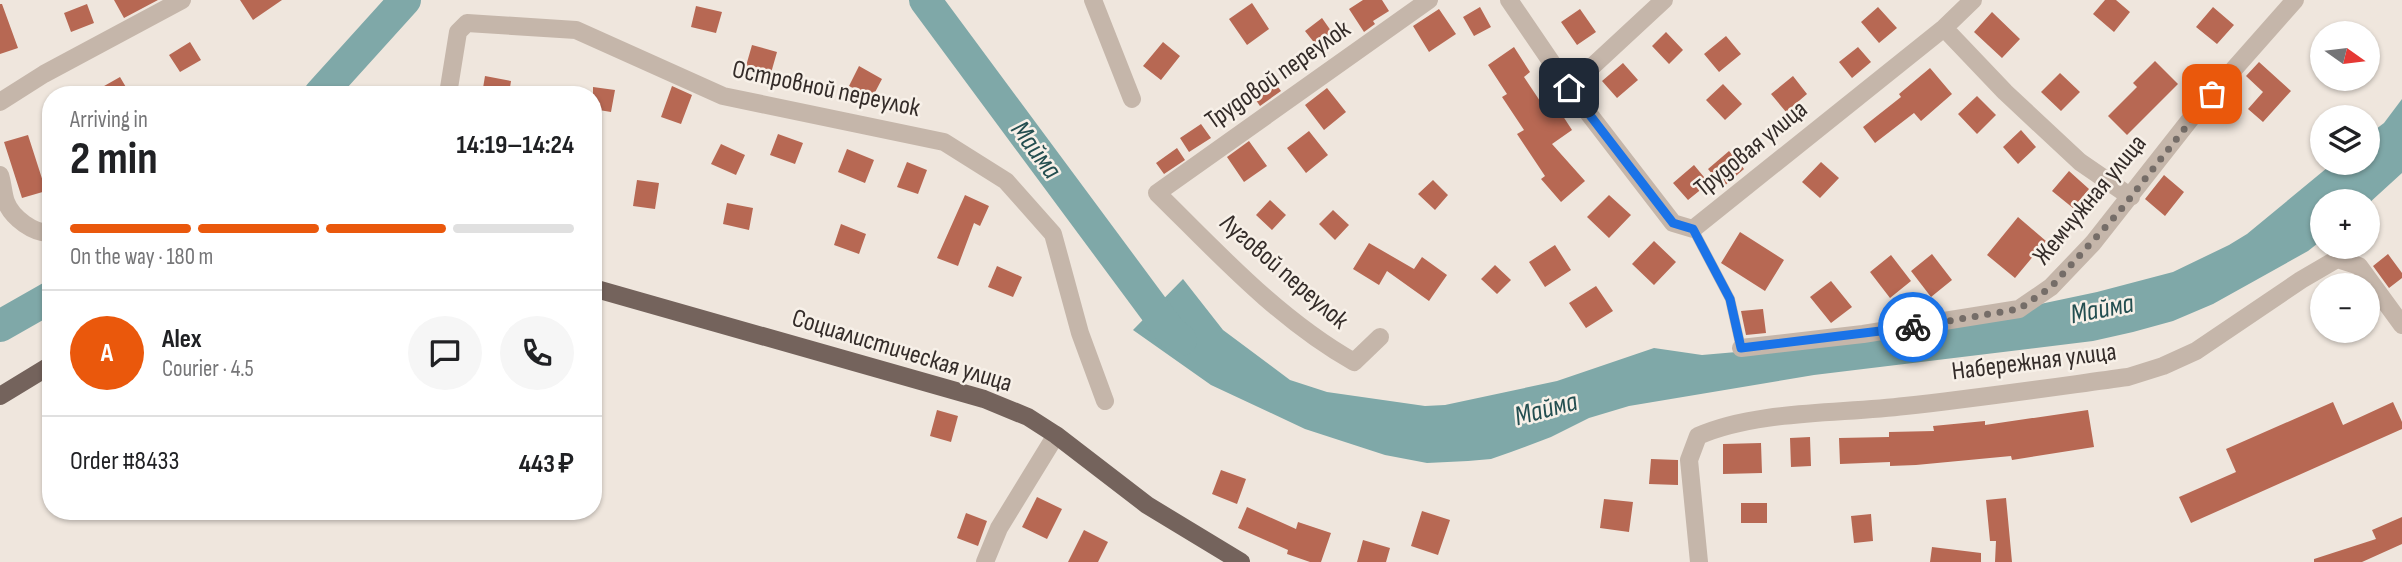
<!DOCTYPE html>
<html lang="en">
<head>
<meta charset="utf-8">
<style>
	body { margin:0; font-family:"Sofia Sans Condensed",sans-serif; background:#f6f6f6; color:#202124; height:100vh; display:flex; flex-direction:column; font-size:26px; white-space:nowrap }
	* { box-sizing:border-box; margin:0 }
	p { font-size:23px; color:#757577 }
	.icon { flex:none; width:38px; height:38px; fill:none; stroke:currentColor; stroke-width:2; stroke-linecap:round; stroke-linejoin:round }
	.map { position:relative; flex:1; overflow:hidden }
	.details { position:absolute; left:42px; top:86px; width:560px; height:434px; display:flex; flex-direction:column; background:#fff; border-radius:28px; box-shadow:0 2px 5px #0004 }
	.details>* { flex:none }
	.needle { width:46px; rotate:104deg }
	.tools { position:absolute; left:2310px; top:21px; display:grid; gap:14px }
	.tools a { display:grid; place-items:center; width:70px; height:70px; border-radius:50%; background:#fff; box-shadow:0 2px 5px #0004; font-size:35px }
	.pin { position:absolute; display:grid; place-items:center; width:60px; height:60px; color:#fff; margin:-30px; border-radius:14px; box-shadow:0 4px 10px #0006 }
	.courier { position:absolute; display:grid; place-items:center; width:70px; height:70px; margin:-35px; border:5px solid #1a73e8; border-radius:50%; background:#fff; color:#222; box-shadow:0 2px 9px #0007 }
	.headline em { font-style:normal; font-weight:700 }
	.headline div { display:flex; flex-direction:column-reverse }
	.headline { display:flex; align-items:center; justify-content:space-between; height:119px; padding:0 28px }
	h1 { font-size:46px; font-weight:700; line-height:52px }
	.bar { display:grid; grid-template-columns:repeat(4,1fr); gap:10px 7px; align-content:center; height:84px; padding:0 28px }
	.bar i { height:9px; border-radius:5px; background:#e0e0e0 }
	.bar .on { background:#ea580c }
	.bar p { grid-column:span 4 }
	.line { display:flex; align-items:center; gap:18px; padding:0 28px; border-top:2px solid #e0e0e0 }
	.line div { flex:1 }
	.round { display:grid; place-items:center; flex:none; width:74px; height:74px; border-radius:37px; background:#f6f6f6 }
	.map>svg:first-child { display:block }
	.water { fill:#7fa8a8 }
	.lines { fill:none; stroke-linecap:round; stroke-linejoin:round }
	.river { stroke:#7fa8a8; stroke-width:32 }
	.building { fill:#b76853 }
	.lane { stroke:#c5b6aa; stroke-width:10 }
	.street { stroke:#c5b6aa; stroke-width:18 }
	.primary { stroke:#74635c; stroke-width:18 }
	.done { stroke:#756d68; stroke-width:7; stroke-dasharray:0 12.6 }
	.route { stroke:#1a73e8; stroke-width:9 }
	.labels { text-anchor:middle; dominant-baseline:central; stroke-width:5; stroke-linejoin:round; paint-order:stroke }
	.street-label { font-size:26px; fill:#342c29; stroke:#f7f0e8 }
	.water-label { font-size:28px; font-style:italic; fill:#234e50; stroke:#f7f0e8 }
</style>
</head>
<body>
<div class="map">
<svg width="2402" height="562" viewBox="0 0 2402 562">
	<rect width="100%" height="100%" fill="#efe6dd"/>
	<!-- water -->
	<path class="water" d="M 2402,99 L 2402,173 L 2368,204 L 2368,201 L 2322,201 L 2322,240 L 2308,251 L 2213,304 L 2173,321 L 2133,332 L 2093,341 L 1814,375 L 1629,406 L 1589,418 L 1551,437 L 1511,452 L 1491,459 L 1468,461 L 1427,463 L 1385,455 L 1305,429 L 1211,385 L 1133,330 L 1183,279 L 1223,330 L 1290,380 L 1327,392 L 1425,406 L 1445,405 L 1557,381 L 1654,348 L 1702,355 L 1864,341 L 2097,292 L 2173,272 L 2229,245 L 2247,234 L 2333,163 L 2368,163 L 2368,135 L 2384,123 Z"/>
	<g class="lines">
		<!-- river -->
		<path class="river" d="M 925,0 L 1171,332 L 1181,340
			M 320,94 L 405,0
			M 0,326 L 51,297"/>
	</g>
	<!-- building -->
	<path class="building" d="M 114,0 L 158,0 L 124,18 Z
		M 240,0 L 282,0 L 253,20 Z
		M 1363,0 L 1382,0 L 1389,11 L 1373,21 L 1375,24 L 1364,32 L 1349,9 Z
		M 2105,0 L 2116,0 L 2130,12 L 2114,32 L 2093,14 Z
		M 1252,3 L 1269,29 L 1247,45 L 1229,19 Z
		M 0,4 L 2,4 L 18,48 L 0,54 Z
		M 87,4 L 94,23 L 71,32 L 64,13 Z
		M 696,6 L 722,12 L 716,33 L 691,27 Z
		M 1480,7 L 1491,27 L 1474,36 L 1463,17 Z
		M 1878,7 L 1897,28 L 1879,43 L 1861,22 Z
		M 2213,7 L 2234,25 L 2217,44 L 2196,27 Z
		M 1439,9 L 1456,34 L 1429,52 L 1413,26 Z
		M 1580,9 L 1596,32 L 1577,45 L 1561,22 Z
		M 1992,12 L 2020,39 L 2002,58 L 1974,32 Z
		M 1322,18 L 1336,38 L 1320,50 L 1305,31 Z
		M 1666,32 L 1683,50 L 1669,64 L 1652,46 Z
		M 1726,36 L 1741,54 L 1719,72 L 1704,54 Z
		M 190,42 L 201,60 L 180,72 L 169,55 Z
		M 1163,42 L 1180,56 L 1161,80 L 1143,66 Z
		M 752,45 L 777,52 L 771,73 L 746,66 Z
		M 1514,47 L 1530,72 L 1524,77 L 1548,113 L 1557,107 L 1572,130 L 1552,144 L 1585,181 L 1561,202 L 1541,179 L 1545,176 L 1517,134 L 1524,130 L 1502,97 L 1507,94 L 1488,65 Z
		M 1858,47 L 1871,62 L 1852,78 L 1839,62 Z
		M 2155,61 L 2178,84 L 2127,135 L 2108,116 L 2137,87 L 2133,83 Z
		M 2259,62 L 2291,91 L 2263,122 L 2248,109 L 2263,92 L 2246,76 Z
		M 1623,63 L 1638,80 L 1617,98 L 1602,81 Z
		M 859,66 L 882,79 L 872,98 L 849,86 Z
		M 1930,68 L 1952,94 L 1921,121 L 1914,113 L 1875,143 L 1863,127 L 1901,97 L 1899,94 Z
		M 2060,73 L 2080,92 L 2061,111 L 2041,92 Z
		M 485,76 L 511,81 L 509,94 L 482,94 Z
		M 1793,76 L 1807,94 L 1786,112 L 1771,94 Z
		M 120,77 L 130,94 L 90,94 Z
		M 1272,79 L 1281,91 L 1260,106 L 1251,93 Z
		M 1723,84 L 1742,104 L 1725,120 L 1706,100 Z
		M 672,86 L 692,95 L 681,124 L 661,117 Z
		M 593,87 L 615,90 L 611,112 L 593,109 Z
		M 1327,88 L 1346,112 L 1324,130 L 1305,105 Z
		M 1977,96 L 1996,115 L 1977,134 L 1958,114 Z
		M 1201,124 L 1211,138 L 1189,152 L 1180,138 Z
		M 2021,130 L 2036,147 L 2018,164 L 2003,147 Z
		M 1309,131 L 1328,155 L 1306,173 L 1287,148 Z
		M 778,134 L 803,143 L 795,164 L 770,155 Z
		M 28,135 L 46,191 L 22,198 L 4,142 Z
		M 1249,141 L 1267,166 L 1244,182 L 1227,157 Z
		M 721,144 L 745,155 L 736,175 L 711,164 Z
		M 1177,148 L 1185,160 L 1164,174 L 1156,163 Z
		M 847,149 L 874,160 L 865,183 L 838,172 Z
		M 1729,151 L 1744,169 L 1723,187 L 1708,169 Z
		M 907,162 L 927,170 L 918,194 L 897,187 Z
		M 1821,162 L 1839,178 L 1820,198 L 1802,182 Z
		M 1694,165 L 1709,183 L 1688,200 L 1673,183 Z
		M 2069,171 L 2089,189 L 2073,208 L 2052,191 Z
		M 2164,175 L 2184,192 L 2165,216 L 2145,199 Z
		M 637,180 L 659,183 L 655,209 L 633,206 Z
		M 1433,180 L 1448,195 L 1435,210 L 1418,194 Z
		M 965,195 L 989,206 L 980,226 L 974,223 L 958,266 L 937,258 Z
		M 1609,195 L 1631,215 L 1609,238 L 1587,217 Z
		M 1270,200 L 1286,215 L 1272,230 L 1256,215 Z
		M 727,203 L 753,208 L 749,230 L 723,224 Z
		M 1333,210 L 1349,225 L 1335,240 L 1319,224 Z
		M 2018,217 L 2046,241 L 2015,278 L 1987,255 Z
		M 841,224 L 866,234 L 859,254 L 834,245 Z
		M 1740,232 L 1784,260 L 1765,291 L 1721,263 Z
		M 1654,241 L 1676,262 L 1654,285 L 1632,264 Z
		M 1369,243 L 1414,269 L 1422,257 L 1447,275 L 1429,301 L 1387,271 L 1379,285 L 1353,269 Z
		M 1555,245 L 1571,270 L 1545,287 L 1529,262 Z
		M 1932,254 L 1952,280 L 1931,297 L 1911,271 Z
		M 2388,254 L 2402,273 L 2402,278 L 2389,288 L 2373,266 Z
		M 1891,255 L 1911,281 L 1890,298 L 1870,272 Z
		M 1495,265 L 1511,280 L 1497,294 L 1481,279 Z
		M 997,266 L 1022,277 L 1013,297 L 988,287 Z
		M 1831,281 L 1852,307 L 1831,323 L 1810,297 Z
		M 1596,286 L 1613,311 L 1586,328 L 1569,303 Z
		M 1763,309 L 1766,333 L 1746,335 L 1741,311 Z
		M 2333,402 L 2343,425 L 2393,402 L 2402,422 L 2402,429 L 2191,523 L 2179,497 L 2236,472 L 2226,449 Z
		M 937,410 L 958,416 L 951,442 L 930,436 Z
		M 2088,410 L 2094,447 L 2012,460 L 2011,456 L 1916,465 L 1890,466 L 1890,462 L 1840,464 L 1839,438 L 1889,437 L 1889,432 L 1934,431 L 1933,426 L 1985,421 L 1985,425 Z
		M 1810,437 L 1811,466 L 1791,467 L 1790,438 Z
		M 1761,443 L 1762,473 L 1723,474 L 1723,444 Z
		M 1651,459 L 1678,460 L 1678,485 L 1649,484 Z
		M 1221,470 L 1246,479 L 1237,504 L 1212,494 Z
		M 1037,497 L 1062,509 L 1047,539 L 1022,527 Z
		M 2006,498 L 2012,562 L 1995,562 L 1996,541 L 1990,541 L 1986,500 Z
		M 1604,499 L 1633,502 L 1629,532 L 1600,528 Z
		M 1741,503 L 1767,503 L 1767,523 L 1741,523 Z
		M 1247,507 L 1296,529 L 1298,522 L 1331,533 L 1321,562 L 1310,562 L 1287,554 L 1288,550 L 1238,528 Z
		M 1422,511 L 1450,520 L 1438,555 L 1411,546 Z
		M 966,513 L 987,521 L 978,546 L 957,538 Z
		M 1871,514 L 1873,541 L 1854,543 L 1851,516 Z
		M 2402,517 L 2402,544 L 2362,562 L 2314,562 L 2314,559 L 2376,539 L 2372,530 Z
		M 1084,530 L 1108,542 L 1098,562 L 1068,562 Z
		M 1363,540 L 1390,548 L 1386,562 L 1357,562 Z
		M 1932,547 L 1981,553 L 1981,562 L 1930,562 Z"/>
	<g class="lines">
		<!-- lane -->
		<path class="lane" d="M 1693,229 L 1730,299 L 1741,348"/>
		<!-- street -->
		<path class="street" d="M 1093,0 L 1132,99
			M 1509,0 L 1569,88 L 1673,223 L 1693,229 L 1944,28 L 1973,0
			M 1944,28 L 2005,92 L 2080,162 L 2131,197
			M 1569,88 L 1664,0
			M 448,94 L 458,32 L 467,23 L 576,30 L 723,96 L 944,142 L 1006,181 L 1053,234 L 1080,333 L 1105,401
			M 0,102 L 44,74 L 182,0
			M 0,175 C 3,184 3,194 6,202 C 12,218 34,234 51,233
			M 1380,337 L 1354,362 C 1278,319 1218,253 1157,193 L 1429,0
			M 1741,348 L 1863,334 L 2019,309 L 2051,287 L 2093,243 L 2196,112 L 2295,0
			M 985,562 L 999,528 L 1056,435
			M 1699,562 L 1689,460 L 1698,436 C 1757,410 1840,414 1905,406 C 1979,398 2054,387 2128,377 L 2163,366 L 2196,351 L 2301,280 L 2337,259 L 2359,266 L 2402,325"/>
		<!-- primary -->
		<path class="primary" d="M 593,288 L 984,399 L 1028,417 L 1056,435 L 1147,505 L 1241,562
			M 0,396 L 51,365"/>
	</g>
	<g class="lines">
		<!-- done -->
		<path class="done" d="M 1913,327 L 2019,309 L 2051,287 L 2119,212 L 2212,94"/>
		<!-- route -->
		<path class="route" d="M 1569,88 L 1673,223 L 1693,229 L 1730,299 L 1741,348 L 1913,327"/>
	</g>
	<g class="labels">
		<!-- street labels -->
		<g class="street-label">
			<text transform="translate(1278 75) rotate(-35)">Трудовой переулок</text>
			<text transform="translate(826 89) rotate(12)">Островной переулок</text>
			<text transform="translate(1751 149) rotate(-39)">Трудовая улица</text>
			<text transform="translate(2090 200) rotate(-50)">Жемчужная улица</text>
			<text transform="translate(1284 272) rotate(41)">Луговой переулок</text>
			<text transform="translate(902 351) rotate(17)">Социалистическая улица</text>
			<text transform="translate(2034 362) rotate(-7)">Набережная улица</text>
		</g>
		<!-- water labels -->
		<g class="water-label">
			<text transform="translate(1036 150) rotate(53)">Майма</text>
			<text transform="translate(2102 309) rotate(-11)">Майма</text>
			<text transform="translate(1546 409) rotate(-15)">Майма</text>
		</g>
	</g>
</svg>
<div class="tools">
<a><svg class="needle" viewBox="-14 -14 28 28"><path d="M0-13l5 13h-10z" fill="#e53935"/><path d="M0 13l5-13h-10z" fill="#757577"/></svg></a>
<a><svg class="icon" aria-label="layers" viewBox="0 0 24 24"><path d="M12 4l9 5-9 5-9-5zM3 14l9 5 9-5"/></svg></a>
<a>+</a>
<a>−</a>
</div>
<div class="pin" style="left:2212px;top:94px;background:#ea580c"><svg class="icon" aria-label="bag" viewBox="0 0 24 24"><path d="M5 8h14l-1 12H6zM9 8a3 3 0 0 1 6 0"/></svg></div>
<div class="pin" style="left:1569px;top:88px;background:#1f2937"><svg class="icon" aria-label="home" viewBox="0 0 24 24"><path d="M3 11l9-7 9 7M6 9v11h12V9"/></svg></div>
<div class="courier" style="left:1913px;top:327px"><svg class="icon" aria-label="bike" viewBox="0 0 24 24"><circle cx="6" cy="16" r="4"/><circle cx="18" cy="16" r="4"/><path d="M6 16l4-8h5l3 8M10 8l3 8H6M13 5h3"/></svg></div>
<section class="details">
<div class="headline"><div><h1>2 min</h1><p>Arriving in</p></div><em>14:19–14:24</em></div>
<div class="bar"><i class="on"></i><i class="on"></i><i class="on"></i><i></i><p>On the way · 180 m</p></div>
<div class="line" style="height:126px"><b class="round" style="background:#ea580c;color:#fff">A</b><div><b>Alex</b><p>Courier · 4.5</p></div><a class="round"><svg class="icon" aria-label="chat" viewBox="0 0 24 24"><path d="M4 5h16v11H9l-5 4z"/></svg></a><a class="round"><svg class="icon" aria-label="phone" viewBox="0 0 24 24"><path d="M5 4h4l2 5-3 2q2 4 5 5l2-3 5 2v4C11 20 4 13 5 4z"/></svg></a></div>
<div class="line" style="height:91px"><div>Order #8433</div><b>443 ₽</b></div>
</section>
</div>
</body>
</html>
